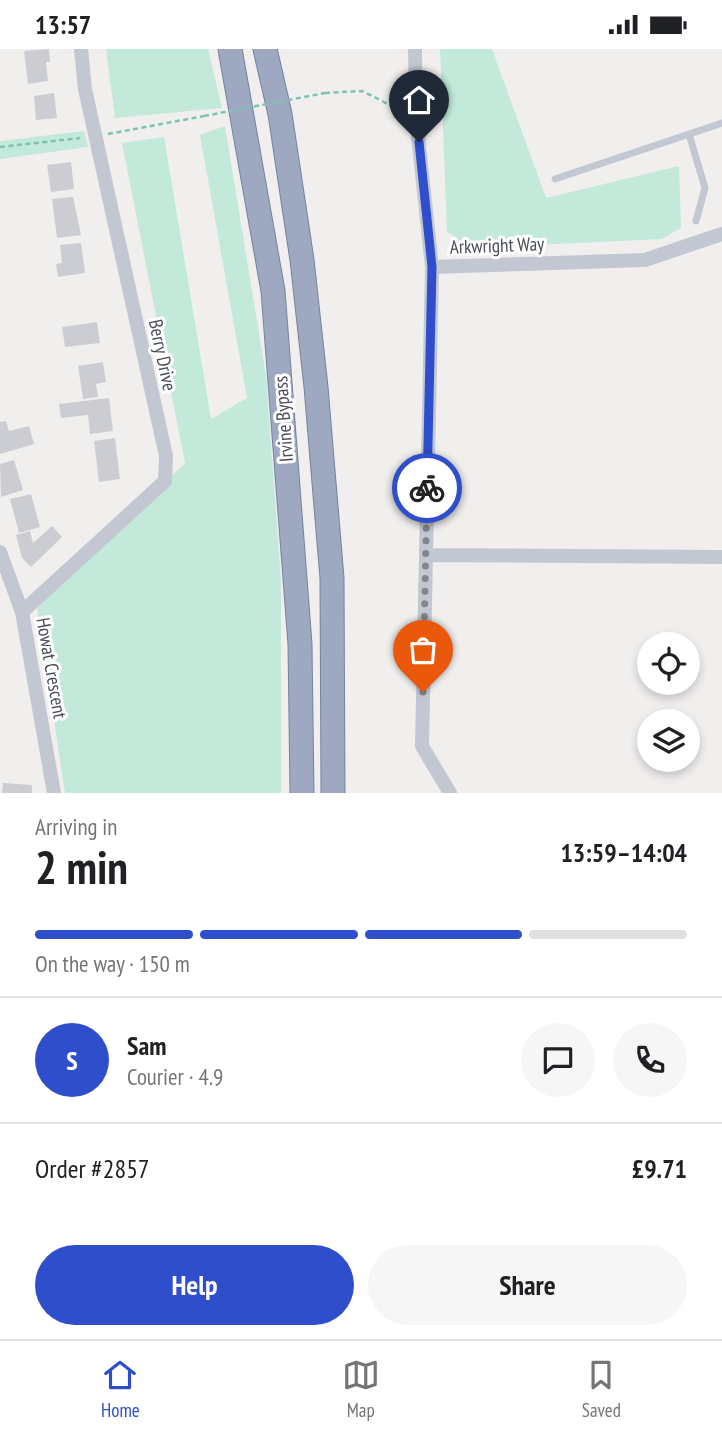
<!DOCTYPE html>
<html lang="en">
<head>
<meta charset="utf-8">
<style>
	body { margin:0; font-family:"PT Sans Narrow",sans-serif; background:#f6f6f6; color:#202124; height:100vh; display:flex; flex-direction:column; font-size:26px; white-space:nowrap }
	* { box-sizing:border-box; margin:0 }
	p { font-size:23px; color:#757577 }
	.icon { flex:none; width:38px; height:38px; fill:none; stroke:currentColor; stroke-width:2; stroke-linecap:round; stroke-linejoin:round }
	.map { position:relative; height:744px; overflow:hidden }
	.side { display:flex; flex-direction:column; background:#fff; flex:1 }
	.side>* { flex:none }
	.controls { position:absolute; left:637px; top:583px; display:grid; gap:14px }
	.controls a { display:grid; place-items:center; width:63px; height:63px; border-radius:50%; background:#fff; box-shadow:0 4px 10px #0003; font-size:35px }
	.pin { position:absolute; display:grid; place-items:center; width:60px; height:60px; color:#fff; margin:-72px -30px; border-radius:50% 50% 50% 0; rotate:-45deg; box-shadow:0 0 7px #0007 }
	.pin .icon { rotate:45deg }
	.courier { position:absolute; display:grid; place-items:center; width:70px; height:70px; margin:-35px; border:5px solid #2e4ecb; border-radius:50%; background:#fff; color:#222; box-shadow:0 2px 9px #0007 }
	.overview em { font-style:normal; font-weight:700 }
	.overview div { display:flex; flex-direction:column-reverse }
	.overview { display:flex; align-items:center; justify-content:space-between; height:119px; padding:0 35px }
	h1 { font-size:46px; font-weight:700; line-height:52px }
	.bar { display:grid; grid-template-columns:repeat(4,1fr); gap:10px 7px; align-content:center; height:84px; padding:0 35px }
	.bar i { height:9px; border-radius:5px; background:#e0e0e0 }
	.bar .active { background:#2e4ecb }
	.bar p { grid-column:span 4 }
	.line { display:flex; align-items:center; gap:18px; padding:0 35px; border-top:2px solid #e0e0e0 }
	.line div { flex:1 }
	.round { display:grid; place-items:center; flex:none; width:74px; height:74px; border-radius:37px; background:#f6f6f6 }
	.action { display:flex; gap:14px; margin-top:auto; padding:14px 35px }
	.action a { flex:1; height:80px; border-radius:42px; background:#2e4ecb; color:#fff; font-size:28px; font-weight:700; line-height:80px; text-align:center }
	.action a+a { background:#f6f6f6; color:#202124 }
	.status { display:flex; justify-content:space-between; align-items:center; height:49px; padding:0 35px; background:#fff; direction:ltr }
	.status svg { height:19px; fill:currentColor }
	.menu { display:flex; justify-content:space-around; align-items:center; height:98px; border-top:2px solid #e0e0e0; background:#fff; font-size:19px; color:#757577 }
	.menu a { display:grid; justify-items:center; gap:4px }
	.menu .active { color:#2e4ecb }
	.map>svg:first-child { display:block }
	.green { fill:#c2e9da }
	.building { fill:#cccdd2 }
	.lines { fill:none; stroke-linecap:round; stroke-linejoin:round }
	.trunk-casing { stroke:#7782a3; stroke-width:25 }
	.path { stroke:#7ec3b1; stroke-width:2.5; stroke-dasharray:5 3.5; stroke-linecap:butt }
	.service { stroke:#c3c7d2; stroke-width:7 }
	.minor { stroke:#c3c7d2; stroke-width:14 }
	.trunk { stroke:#9ea8c0; stroke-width:23 }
	.path-bridge { stroke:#7ec3b1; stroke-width:2.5; stroke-dasharray:5 3.5; stroke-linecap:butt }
	.done { stroke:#84868d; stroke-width:7; stroke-dasharray:0 12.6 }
	.route { stroke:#2e4ecb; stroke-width:9 }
	.labels { text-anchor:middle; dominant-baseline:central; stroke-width:6; stroke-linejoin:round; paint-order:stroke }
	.street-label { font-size:19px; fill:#494d59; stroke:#fff }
</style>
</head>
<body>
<div class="status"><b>13:57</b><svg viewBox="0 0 49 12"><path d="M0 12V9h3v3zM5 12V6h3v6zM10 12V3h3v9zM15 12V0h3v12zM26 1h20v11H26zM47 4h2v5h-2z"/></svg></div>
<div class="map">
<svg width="722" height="744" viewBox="0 0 722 744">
	<rect width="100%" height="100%" fill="#f1efee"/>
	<!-- green -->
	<path class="green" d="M 106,0 L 208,0 L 222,59 L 115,69 Z
		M 440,0 L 492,0 L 546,149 L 679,117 L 681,179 L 662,190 L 472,199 L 447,183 Z
		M 225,77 L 266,327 L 281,532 L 281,744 L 65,744 L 37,559 L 185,414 L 122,94 L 164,88 L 211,370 L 247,349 L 200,86 Z
		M 84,82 L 88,98 L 0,110 L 0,92 Z"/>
	<!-- building -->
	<path class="building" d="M 49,0 L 50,13 L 46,13 L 48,32 L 28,35 L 24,2 Z
		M 54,44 L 57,69 L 36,71 L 34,47 Z
		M 71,113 L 74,140 L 51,143 L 47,116 Z
		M 73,148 L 81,186 L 57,189 L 52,150 Z
		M 81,194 L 85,224 L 58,228 L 56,215 L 62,214 L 60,196 Z
		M 97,273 L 100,294 L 65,298 L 62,278 Z
		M 103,313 L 106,333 L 96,335 L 98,348 L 83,350 L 78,317 Z
		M 109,349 L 113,382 L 90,385 L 88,366 L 61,369 L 59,355 Z
		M 6,372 L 9,382 L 29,377 L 34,395 L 0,405 L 0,373 Z
		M 115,389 L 120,430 L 99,433 L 94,392 Z
		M 14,411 L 23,441 L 1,448 L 0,415 Z
		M 31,445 L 40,478 L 19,484 L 10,450 Z
		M 52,477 L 62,488 L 31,518 L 22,509 L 16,486 L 30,482 L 33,494 Z
		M 3,734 L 32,736 L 32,744 L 2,744 Z"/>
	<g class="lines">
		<!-- trunk casing -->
		<g class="trunk-casing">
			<path id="trunk" d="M 230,0 L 273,242 L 300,595 L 302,744
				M 265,0 L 280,65 L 302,211 L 316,338 L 332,529 L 333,744"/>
		</g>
		<!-- path -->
		<path class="path" d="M 325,44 L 362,42 L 400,61
			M 108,85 L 204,67
			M 0,98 L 80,89"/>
		<!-- service -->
		<path class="service" d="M 689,85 L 705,139 L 696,172
			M 555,130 L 722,74"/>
		<!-- minor -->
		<path class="minor" d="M 415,0 L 416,68 L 432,218 L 422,697 L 450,744
			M 432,218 L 645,211 L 722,185
			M 0,503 L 22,563 L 54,744
			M 426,506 L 722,508
			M 22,563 L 165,432 L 166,407 L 85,40 L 81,0"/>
		<!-- trunk -->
		<use href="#trunk" class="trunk"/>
		<!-- path-bridge -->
		<path class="path-bridge" d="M 204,67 L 325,44"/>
	</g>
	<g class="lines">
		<!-- done -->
		<path class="done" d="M 423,643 L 427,439"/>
		<!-- route -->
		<path class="route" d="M 419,93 L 432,218 L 427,439"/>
	</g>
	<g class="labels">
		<!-- street labels -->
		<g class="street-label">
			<text transform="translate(497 196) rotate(-2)">Arkwright Way</text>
			<text transform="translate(163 306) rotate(78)">Berry Drive</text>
			<text transform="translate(283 370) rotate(-94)">Irvine Bypass</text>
			<text transform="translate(52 619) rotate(80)">Howat Crescent</text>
		</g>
	</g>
</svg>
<div class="controls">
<a><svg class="icon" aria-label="locate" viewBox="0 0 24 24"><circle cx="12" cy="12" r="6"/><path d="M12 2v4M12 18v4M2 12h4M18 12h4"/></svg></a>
<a><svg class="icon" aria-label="layers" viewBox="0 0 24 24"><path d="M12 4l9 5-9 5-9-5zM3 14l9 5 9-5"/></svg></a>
</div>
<div class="pin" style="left:423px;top:643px;background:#ea580c"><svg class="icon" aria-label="bag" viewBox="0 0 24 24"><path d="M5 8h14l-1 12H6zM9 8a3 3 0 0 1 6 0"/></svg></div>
<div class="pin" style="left:419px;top:93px;background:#1f2937"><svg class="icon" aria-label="home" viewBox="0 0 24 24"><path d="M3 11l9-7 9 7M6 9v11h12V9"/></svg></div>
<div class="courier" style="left:427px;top:439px"><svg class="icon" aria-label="bike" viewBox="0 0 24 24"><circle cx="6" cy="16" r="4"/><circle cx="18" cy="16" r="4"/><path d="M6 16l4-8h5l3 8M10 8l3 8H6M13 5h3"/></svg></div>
</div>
<section class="side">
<div class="overview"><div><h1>2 min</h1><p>Arriving in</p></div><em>13:59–14:04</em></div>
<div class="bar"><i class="active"></i><i class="active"></i><i class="active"></i><i></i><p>On the way · 150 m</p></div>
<div class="line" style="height:126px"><b class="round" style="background:#2e4ecb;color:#fff">S</b><div><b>Sam</b><p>Courier · 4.9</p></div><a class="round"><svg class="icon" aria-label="chat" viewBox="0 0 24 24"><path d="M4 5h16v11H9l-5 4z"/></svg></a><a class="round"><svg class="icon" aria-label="phone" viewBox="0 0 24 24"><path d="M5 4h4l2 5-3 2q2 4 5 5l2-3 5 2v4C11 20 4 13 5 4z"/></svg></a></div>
<div class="line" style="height:91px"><div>Order #2857</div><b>£9.71</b></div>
<div class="action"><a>Help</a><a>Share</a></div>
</section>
<nav class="menu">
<a class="active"><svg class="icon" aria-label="home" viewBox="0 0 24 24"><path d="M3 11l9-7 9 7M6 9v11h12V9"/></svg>Home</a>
<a><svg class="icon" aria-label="map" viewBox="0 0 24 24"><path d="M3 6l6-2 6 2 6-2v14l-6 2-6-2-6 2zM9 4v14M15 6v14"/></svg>Map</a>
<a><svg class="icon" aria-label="saved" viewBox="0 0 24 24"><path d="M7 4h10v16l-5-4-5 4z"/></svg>Saved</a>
</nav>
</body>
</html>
